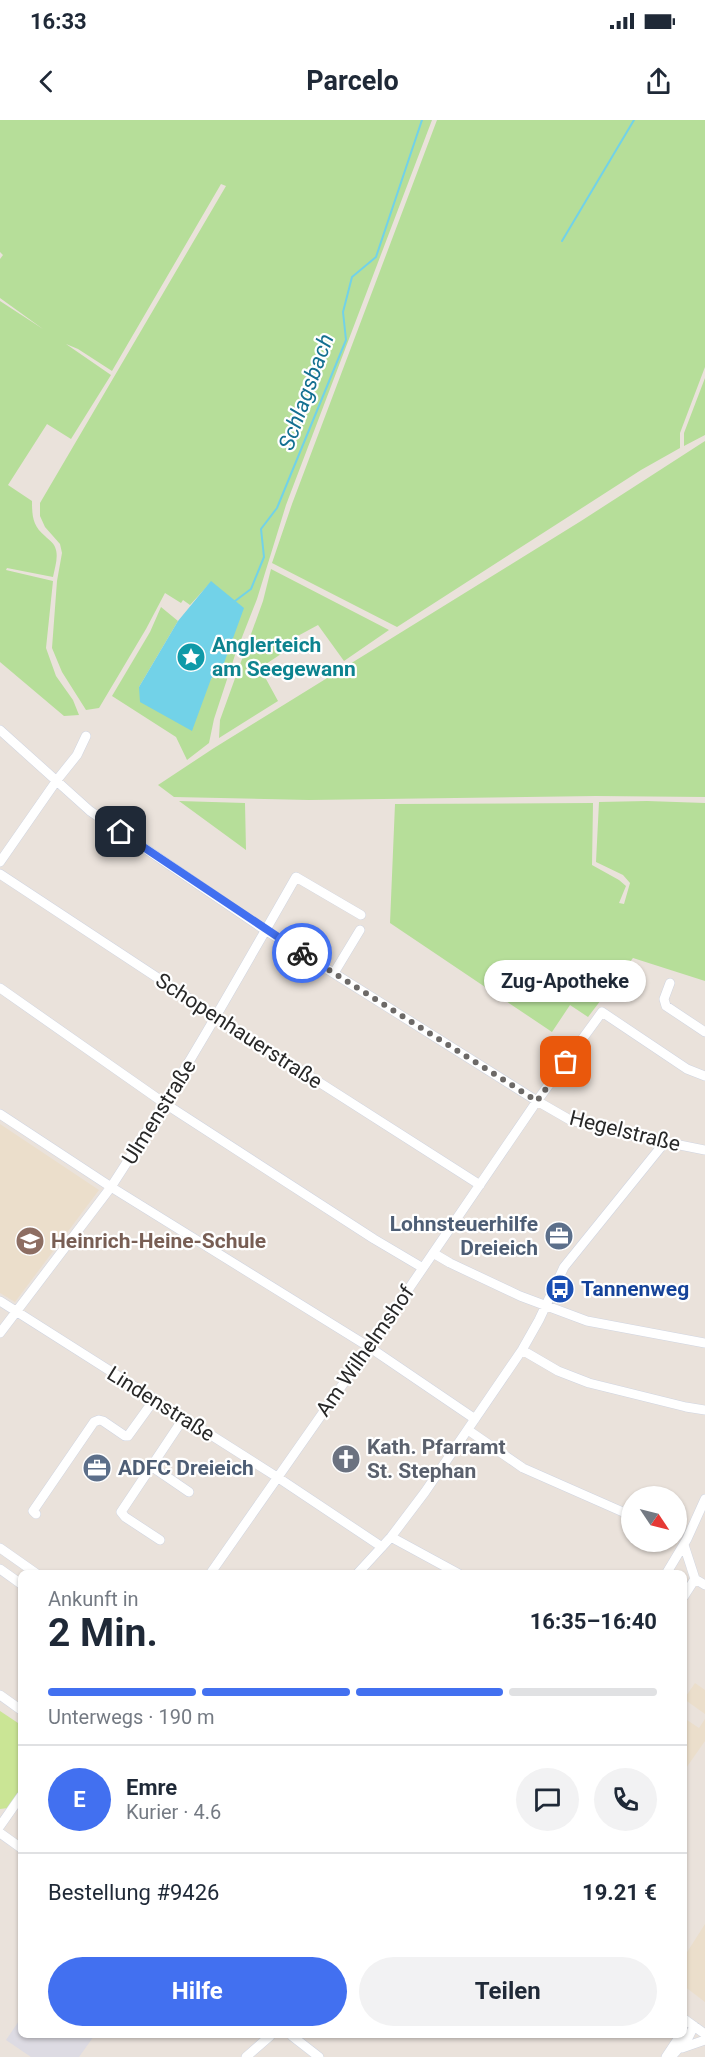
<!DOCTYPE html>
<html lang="de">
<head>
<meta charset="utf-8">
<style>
	body { margin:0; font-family:Roboto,sans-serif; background:#f2f2f3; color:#1f2937; height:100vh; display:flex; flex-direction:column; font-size:22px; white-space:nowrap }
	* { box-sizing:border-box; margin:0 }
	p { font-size:20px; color:#747a83 }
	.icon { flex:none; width:33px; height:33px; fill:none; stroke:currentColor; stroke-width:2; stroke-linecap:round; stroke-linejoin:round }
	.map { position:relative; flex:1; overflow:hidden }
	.panel { position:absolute; left:18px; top:1450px; width:669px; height:468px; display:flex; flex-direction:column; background:#fff; border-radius:9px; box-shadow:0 2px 4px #0004 }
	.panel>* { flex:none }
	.needle { width:39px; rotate:125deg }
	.fabs { position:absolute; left:621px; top:1366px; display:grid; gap:12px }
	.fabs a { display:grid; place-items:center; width:66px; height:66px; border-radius:50%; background:#fff; box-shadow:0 2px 4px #0004; font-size:30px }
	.pin { position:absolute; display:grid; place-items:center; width:51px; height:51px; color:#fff; margin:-26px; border-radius:12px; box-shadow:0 3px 9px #0006 }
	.courier { position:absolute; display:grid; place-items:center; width:60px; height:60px; margin:-30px; border:4px solid #4270f0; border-radius:50%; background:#fff; color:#222; box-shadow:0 2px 8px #0007 }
	.bubble { position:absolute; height:42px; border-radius:21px; background:#fff; box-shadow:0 2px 4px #0004; font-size:20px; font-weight:700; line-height:42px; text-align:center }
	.overview em { font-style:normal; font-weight:700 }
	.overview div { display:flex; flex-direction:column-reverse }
	.overview { display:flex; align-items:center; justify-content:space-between; height:102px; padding:0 30px }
	h1 { font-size:39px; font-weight:700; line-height:45px }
	.bar { display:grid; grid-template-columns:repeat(4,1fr); gap:9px 6px; align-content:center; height:72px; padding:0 30px }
	.bar i { height:8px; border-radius:4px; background:#e0e1e3 }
	.bar .current { background:#4270f0 }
	.bar p { grid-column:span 4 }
	.line { display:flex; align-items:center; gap:15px; padding:0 30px; border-top:2px solid #e0e1e3 }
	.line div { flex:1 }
	.round { display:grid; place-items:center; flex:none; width:63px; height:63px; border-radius:32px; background:#f2f2f3 }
	.action { display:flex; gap:12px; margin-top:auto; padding:12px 30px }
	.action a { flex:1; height:69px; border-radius:36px; background:#4270f0; color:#fff; font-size:24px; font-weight:700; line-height:69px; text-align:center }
	.action a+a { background:#f2f2f3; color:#1f2937 }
	.status { display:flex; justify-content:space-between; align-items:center; height:42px; padding:0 30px; background:#fff; direction:ltr }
	.status svg { height:16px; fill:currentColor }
	header { display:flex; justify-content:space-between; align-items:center; height:78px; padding:0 30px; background:#fff; font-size:27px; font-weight:700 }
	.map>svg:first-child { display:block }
	.industrial { fill:#dddbe3 }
	.education { fill:#ebdecb }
	.green { fill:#b6de99 }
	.pitch { fill:#cae595 }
	.water { fill:#72d2e8 }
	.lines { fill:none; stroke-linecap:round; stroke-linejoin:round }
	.stream { stroke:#72d2e8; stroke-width:2 }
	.minor-casing { stroke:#d0d5e1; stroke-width:10 }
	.minor { stroke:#fff; stroke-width:9 }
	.done { stroke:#6c6967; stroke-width:6; stroke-dasharray:0 10.8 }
	.route { stroke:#4270f0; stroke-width:8 }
	.labels { text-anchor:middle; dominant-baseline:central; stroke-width:4.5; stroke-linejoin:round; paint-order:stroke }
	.culture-label { font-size:21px; font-weight:bold; fill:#0d838f; stroke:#fff; text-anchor:start }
	.street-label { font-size:21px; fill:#282828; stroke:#fff }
	.service-label { font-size:21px; font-weight:bold; fill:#4e5e75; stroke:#fff; text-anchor:end }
	.education-label { font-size:21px; font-weight:bold; fill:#785e54; stroke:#fff; text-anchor:start }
	.transit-label { font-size:21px; font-weight:bold; fill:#164399; stroke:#fff; text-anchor:start }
	.worship-label { font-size:21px; font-weight:bold; fill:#5b616d; stroke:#fff; text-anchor:start }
	.water-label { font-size:22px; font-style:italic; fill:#147091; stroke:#fff }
</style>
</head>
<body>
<div class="status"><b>16:33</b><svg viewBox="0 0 49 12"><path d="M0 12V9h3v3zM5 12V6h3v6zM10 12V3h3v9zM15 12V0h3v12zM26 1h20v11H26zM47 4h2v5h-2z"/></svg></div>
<header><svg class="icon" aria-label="back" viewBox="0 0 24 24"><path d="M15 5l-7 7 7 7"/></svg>Parcelo<svg class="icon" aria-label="share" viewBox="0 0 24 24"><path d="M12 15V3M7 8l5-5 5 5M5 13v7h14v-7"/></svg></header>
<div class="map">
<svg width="705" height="1937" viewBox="0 0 705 1937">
	<rect width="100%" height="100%" fill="#eae2db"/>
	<!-- industrial -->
	<path class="industrial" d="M 21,1898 L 21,1916 L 94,1916 L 79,1937 L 31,1937 L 6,1920 Z"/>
	<!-- education -->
	<path class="education" d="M 0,1004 L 99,1070 L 15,1182 L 0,1173 Z
		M 695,1563 L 705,1570 L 705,1594 L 684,1579 Z
		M 684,1598 L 699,1608 L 705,1599 L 705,1621 L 684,1651 Z
		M 705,1804 L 705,1882 L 684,1866 L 684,1837 Z"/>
	<!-- green -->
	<path class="green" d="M 0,0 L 432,0 L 286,385 L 257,479 L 235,535 L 214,599 L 209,623 L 187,640 L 176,617 L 112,576 L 150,512 L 161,487 L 178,501 L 139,567 L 211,559 L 224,543 L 211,462 L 190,485 L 183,480 L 181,483 L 165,473 L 146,509 L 99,588 L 86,590 L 62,552 L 52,528 L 57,461 L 62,433 L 60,424 L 45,407 L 40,396 L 40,383 L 226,66 L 221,64 L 112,251 L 78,229 L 66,224 L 111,255 L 71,319 L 47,304 L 8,365 L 32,381 C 32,397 33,406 45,416 C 49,420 53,422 55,427 C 59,436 55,447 53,457 L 7,448 L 6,450 L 53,461 L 46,528 L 56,556 L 73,580 L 79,595 L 64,596 L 0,542 L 0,181 L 43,209 L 0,178 L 0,139 L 3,135 L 0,132 Z
		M 437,0 L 705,0 L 705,247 L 680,313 L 680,328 L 641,350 L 397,507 L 272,443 L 292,384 Z
		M 705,258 L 705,315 L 684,326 L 684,313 Z
		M 705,321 L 705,677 L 596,676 L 309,680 L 174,677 L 158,665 L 214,628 L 581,401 Z
		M 271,449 L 389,510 L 344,541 L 318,505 L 294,518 L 293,526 L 260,548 L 278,581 L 219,618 L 220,600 L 263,481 Z
		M 179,681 L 245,683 L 246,730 Z
		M 647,681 L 705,683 L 705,861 L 633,838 L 588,897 L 570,885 L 552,912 L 390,803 L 395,684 L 593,683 L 592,745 L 619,760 L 626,766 L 619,783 L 624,784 L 630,763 L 623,755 L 596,742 L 599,682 Z"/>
	<!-- pitch -->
	<path class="pitch" d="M 0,1591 L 21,1605 L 21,1669 L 8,1688 L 0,1689 Z"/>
	<!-- water -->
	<path class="water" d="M 211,461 L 244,488 L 224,543 L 211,559 L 192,611 L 140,582 L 139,567 L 178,501 Z"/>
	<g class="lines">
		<!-- stream -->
		<path class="stream" d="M 562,121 L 634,0
			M 235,481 L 251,469 L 264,437 L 261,409 L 277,388 L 346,220 L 343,192 L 352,157 L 376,137 L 422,0"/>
		<!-- minor casing -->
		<g class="minor-casing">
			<path id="minor" d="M 0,610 L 90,691 L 265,810 L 537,981 L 570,1000 L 615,1012 L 705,1030
				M 0,742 L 57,660 L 77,635 L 86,616
				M 0,754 L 217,897 L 480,1065
				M 334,853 L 360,810
				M 670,863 L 664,879 L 666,886 L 705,912
				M 0,868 L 164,983 L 374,1119 L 423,1148
				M 0,994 L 111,1067 L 369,1227 L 475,1299
				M 433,1133 L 450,1143 L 520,1176 L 587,1201 L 705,1223
				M 0,1181 L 277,1357 L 382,1427
				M 0,1213 L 111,1067 C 177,966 236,862 296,757 L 361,795
				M 522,1230 L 558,1251 L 589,1263 L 686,1287 L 705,1290
				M 468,1310 L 523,1348 L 632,1396
				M 151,1346 L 189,1372
				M 36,1394 L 33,1391 L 94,1302 L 99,1300 L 103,1301 L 125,1316 L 128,1316 L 154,1280
				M 391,1417 L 459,1454
				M 160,1420 L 125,1397 L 121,1392 L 183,1299
				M 684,1425 L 695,1459 L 705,1465
				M 0,1428 L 37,1454
				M 0,1449 L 21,1464
				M 210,1454 L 369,1227 L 537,981 L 602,892 L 687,949 L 705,956
				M 357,1454 L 391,1417 L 425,1372 L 522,1230 L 539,1200 L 564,1147 L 665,1022
				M 666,1454 L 687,1419 L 705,1379
				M 684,1476 L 695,1459
				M 0,1575 L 21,1590
				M 0,1706 L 21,1676
				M 0,1713 L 21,1728
				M 684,1899 L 705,1914
				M 292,1916 L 319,1937
				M 682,1928 L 705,1920
				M 246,1937 L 270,1916
				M 666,1937 L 680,1916
				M 671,1937 L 688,1918 L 694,1906"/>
		</g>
		<!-- minor -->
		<use href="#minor" class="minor"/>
	</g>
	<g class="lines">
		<!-- done -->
		<path class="done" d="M 302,833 L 537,981 L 566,942"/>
		<!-- route -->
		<path class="route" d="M 121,712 L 302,833"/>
	</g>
	<!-- icons -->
	<defs>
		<g id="sight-disc" transform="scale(1.5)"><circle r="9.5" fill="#0f9aa8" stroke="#fff"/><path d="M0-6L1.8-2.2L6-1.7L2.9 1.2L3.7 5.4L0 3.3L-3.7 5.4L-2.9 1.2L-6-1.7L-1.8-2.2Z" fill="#fff"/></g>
		<g id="office-disc" transform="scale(1.5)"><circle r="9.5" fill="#5c6f8a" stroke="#fff"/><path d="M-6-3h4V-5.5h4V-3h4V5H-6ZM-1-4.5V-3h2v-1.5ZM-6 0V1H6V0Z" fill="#fff"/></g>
		<g id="school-disc" transform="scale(1.5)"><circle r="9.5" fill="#8d6e63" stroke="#fff"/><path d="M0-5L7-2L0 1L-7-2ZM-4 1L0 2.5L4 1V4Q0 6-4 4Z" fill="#fff"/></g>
		<g id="bus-disc" transform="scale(1.5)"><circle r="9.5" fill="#1a4fb4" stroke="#fff"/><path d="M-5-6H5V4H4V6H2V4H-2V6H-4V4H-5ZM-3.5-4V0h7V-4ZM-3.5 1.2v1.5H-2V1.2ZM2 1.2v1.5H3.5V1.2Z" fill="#fff"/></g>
		<g id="church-disc" transform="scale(1.5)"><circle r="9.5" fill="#6b7280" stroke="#fff"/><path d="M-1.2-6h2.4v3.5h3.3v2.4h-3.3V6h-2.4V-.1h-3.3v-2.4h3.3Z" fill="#fff"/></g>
	</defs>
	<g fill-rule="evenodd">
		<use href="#sight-disc" x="191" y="537"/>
		<use href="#office-disc" x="559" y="1116"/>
		<use href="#school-disc" x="30" y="1121"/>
		<use href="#bus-disc" x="560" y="1169"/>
		<use href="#church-disc" x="346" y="1339"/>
		<use href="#office-disc" x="97" y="1348"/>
	</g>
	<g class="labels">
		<!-- culture labels -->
		<g class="culture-label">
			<text x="212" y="525">Anglerteich<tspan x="212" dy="24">am Seegewann</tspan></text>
		</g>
		<!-- street labels -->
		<g class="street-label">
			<text transform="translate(239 911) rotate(33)">Schopenhauerstraße</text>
			<text transform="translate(159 992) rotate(-58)">Ulmenstraße</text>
			<text transform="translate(625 1011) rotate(14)">Hegelstraße</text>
			<text transform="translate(365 1231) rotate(-55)">Am Wilhelmshof</text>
			<text transform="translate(161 1284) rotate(32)">Lindenstraße</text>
		</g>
		<!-- service labels -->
		<g class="service-label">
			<text x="538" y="1104">Lohnsteuerhilfe<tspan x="538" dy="24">Dreieich</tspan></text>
			<text x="118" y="1348" text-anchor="start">ADFC Dreieich</text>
		</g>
		<!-- education labels -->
		<g class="education-label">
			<text x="51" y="1121">Heinrich-Heine-Schule</text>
		</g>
		<!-- transit labels -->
		<g class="transit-label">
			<text x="581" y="1169">Tannenweg</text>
		</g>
		<!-- worship labels -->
		<g class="worship-label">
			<text x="367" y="1327">Kath. Pfarramt<tspan x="367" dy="24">St. Stephan</tspan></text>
		</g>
		<!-- water labels -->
		<g class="water-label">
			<text transform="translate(306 272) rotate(-70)">Schlagsbach</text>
		</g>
	</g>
</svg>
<div class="fabs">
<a><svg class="needle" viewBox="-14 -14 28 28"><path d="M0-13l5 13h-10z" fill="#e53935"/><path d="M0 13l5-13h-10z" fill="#747a83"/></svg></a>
</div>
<div class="pin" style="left:566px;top:942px;background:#ea580c"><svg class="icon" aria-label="bag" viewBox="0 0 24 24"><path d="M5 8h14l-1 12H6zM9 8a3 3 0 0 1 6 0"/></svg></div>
<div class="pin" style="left:121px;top:712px;background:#1f2937"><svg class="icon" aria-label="home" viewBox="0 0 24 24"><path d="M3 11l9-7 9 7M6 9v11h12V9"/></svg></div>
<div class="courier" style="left:302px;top:833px"><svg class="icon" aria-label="bike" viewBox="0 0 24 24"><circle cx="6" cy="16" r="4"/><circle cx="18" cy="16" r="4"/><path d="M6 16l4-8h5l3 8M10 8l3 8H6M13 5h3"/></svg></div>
<div class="bubble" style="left:484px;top:840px;width:162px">Zug-Apotheke</div>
<section class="panel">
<div class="overview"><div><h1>2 Min.</h1><p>Ankunft in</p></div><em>16:35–16:40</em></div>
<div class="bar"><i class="current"></i><i class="current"></i><i class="current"></i><i></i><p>Unterwegs · 190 m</p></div>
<div class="line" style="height:108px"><b class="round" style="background:#4270f0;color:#fff">E</b><div><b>Emre</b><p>Kurier · 4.6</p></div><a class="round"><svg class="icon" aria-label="chat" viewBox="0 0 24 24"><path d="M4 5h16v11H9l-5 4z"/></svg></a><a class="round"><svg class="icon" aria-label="phone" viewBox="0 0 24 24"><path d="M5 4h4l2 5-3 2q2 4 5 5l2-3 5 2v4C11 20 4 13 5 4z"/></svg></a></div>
<div class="line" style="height:78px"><div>Bestellung #9426</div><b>19.21 €</b></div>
<div class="action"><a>Hilfe</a><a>Teilen</a></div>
</section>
</div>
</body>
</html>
